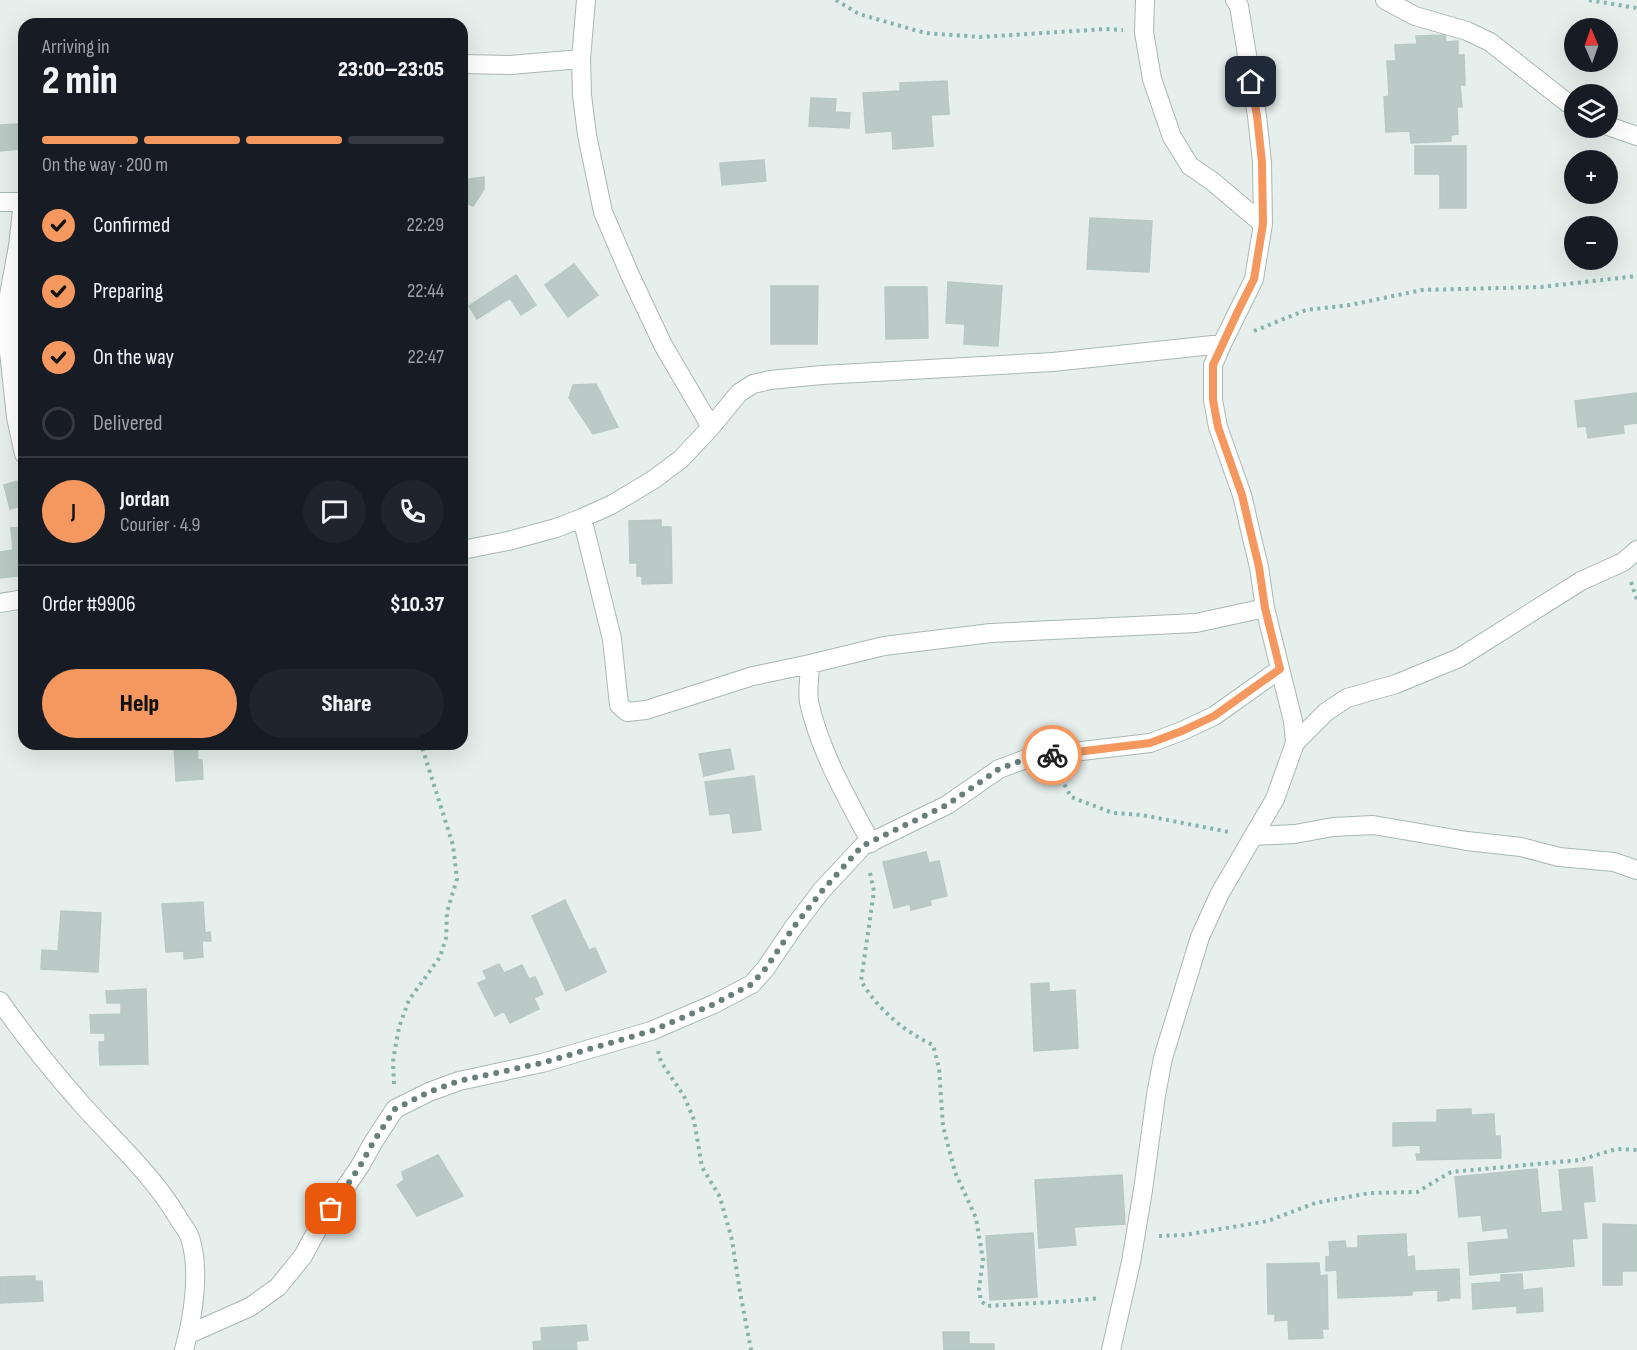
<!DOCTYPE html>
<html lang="en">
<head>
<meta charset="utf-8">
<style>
	body { margin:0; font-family:"Sofia Sans Condensed",sans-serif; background:#20242c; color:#f1f3f6; height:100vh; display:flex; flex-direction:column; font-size:22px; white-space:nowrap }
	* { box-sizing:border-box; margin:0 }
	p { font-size:20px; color:#9ea1a6 }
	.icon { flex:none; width:33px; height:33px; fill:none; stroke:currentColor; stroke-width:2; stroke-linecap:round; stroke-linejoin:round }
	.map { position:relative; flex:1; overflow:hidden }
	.details { position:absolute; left:18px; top:18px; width:450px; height:732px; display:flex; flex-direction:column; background:#171b24; border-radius:18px; box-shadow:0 6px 24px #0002 }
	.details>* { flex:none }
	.needle { width:39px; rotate:358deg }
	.controls { position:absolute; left:1564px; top:18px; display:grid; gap:12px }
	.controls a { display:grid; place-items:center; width:54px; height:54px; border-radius:50%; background:#171b24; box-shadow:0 6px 24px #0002; font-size:30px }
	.pin { position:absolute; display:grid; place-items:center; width:51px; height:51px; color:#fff; margin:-26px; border-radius:12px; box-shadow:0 3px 9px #0006 }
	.courier { position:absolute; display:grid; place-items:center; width:60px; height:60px; margin:-30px; border:4px solid #f4985f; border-radius:50%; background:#fff; color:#222; box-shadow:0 2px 8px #0007 }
	.head em { font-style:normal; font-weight:800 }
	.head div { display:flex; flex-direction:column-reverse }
	.head { display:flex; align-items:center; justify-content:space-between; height:102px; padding:0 24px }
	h1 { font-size:39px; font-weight:800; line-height:45px }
	.bar { display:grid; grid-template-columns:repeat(4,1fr); gap:9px 6px; align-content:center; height:72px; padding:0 24px }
	.bar i { height:8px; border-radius:4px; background:#363941 }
	.bar .active { background:#f4985f }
	.bar p { grid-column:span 4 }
	.line { display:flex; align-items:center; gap:15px; padding:0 24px; border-top:2px solid #363941 }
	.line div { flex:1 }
	.round { display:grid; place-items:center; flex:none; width:63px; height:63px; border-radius:32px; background:#20242c }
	ol { padding:0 24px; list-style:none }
	li { display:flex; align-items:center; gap:18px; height:66px }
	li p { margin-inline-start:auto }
	li .icon { padding:6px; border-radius:50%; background:#f4985f; color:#111; stroke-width:4 }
	li:last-child { color:#9ea1a6 }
	li i { width:33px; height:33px; border:3px solid #363941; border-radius:50% }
	.action { display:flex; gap:12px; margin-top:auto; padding:12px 24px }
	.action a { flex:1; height:69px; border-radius:36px; background:#f4985f; color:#111; font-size:24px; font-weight:800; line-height:69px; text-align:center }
	.action a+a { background:#20242c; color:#f1f3f6 }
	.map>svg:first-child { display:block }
	.building { fill:#bbcac6; stroke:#b8c9c4; stroke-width:1.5 }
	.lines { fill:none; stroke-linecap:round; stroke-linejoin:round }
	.street-casing { stroke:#a8b8b4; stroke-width:20 }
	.path { stroke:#86b3ab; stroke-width:4; stroke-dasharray:3 4.5; stroke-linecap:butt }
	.street { stroke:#fff; stroke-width:18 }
	.done { stroke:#687f7b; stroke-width:6; stroke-dasharray:0 10.8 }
	.route { stroke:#f4985f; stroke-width:8 }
</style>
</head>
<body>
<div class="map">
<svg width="1637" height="1350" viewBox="0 0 1637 1350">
	<rect width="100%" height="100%" fill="#e6efec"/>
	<!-- building -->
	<path class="building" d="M 1445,35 L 1446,42 L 1458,41 L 1458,55 L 1464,55 L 1465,85 L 1460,85 L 1462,107 L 1457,107 L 1458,134 L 1451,135 L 1451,141 L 1411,143 L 1410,131 L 1386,132 L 1384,97 L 1389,96 L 1387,61 L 1396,61 L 1395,45 L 1417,44 L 1416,36 Z
		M 947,81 L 949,114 L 931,115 L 933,146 L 893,149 L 892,131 L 866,133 L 863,93 L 900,91 L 900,83 Z
		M 811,98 L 836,99 L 835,112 L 850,113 L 849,128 L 809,126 Z
		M 18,124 L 19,149 L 0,151 L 0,125 Z
		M 1415,146 L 1466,146 L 1466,208 L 1440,208 L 1440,174 L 1415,174 Z
		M 764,160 L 766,181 L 722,185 L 720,163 Z
		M 484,177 L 484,189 L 473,206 L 462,201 L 462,180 Z
		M 1090,218 L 1152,221 L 1149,272 L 1087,269 Z
		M 574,264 L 598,295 L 568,317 L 545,285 Z
		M 516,275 L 536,305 L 521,315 L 510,298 L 477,319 L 469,306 Z
		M 948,282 L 1002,286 L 998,346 L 964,344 L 965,324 L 946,323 Z
		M 771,286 L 818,286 L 817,344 L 771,344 Z
		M 885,287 L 927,287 L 928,338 L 886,339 Z
		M 596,384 L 618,427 L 593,434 L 569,398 L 573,385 Z
		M 1637,393 L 1637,423 L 1623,425 L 1624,433 L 1588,438 L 1586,426 L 1578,427 L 1575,401 Z
		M 18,481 L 24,505 L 10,509 L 4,485 Z
		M 661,520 L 661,527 L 671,527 L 672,583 L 642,584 L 642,576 L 637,576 L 637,563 L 630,563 L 629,521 Z
		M 24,527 L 24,575 L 0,578 L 0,552 L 13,550 L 11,528 Z
		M 174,744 L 197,744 L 198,760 L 202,760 L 203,779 L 176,781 Z
		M 730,749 L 734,769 L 704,776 L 699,754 Z
		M 754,776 L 761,830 L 733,833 L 730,813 L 710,815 L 705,782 Z
		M 926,852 L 929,863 L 939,861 L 947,896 L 930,900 L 931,905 L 911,910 L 910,904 L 894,908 L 883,862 Z
		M 565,900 L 589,950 L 595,948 L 606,972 L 566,991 L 532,916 Z
		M 203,902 L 205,933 L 210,932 L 211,941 L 202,941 L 203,957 L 184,959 L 184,951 L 166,952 L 162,904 Z
		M 61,911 L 101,913 L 98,972 L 41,969 L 42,950 L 58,951 Z
		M 499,964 L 504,973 L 522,965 L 529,979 L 535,977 L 543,994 L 534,998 L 539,1009 L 510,1023 L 504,1011 L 495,1016 L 478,983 L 487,979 L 483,971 Z
		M 1049,983 L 1049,992 L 1075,990 L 1078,1048 L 1034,1051 L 1031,984 Z
		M 146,989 L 148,1064 L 100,1065 L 99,1042 L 105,1042 L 105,1033 L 91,1033 L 90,1015 L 121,1014 L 121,1003 L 107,1003 L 106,991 Z
		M 1471,1109 L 1471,1115 L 1494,1114 L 1495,1136 L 1500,1136 L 1501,1158 L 1417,1160 L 1416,1154 L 1421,1154 L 1420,1145 L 1393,1146 L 1393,1123 L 1437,1122 L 1437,1110 Z
		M 438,1155 L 463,1196 L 417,1216 L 397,1185 L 404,1180 L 402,1172 Z
		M 1592,1167 L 1595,1201 L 1583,1202 L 1587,1238 L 1572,1239 L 1574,1266 L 1470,1275 L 1468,1243 L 1509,1239 L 1507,1228 L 1483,1231 L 1481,1215 L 1459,1217 L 1455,1177 L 1537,1169 L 1541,1213 L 1563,1211 L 1559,1170 Z
		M 1122,1175 L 1125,1224 L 1074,1227 L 1076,1245 L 1039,1248 L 1035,1180 Z
		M 1603,1224 L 1637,1225 L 1637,1271 L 1622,1271 L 1622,1285 L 1603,1285 Z
		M 1033,1233 L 1037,1297 L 990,1300 L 986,1236 Z
		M 1406,1234 L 1407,1257 L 1414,1256 L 1415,1271 L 1459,1269 L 1460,1298 L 1449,1298 L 1449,1300 L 1438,1301 L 1438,1290 L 1412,1291 L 1412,1295 L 1338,1298 L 1337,1270 L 1326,1271 L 1326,1257 L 1330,1256 L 1329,1242 L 1345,1241 L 1346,1248 L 1358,1248 L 1358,1236 Z
		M 1319,1263 L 1320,1276 L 1327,1275 L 1328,1329 L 1322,1329 L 1323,1338 L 1289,1339 L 1288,1320 L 1275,1321 L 1275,1314 L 1268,1314 L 1267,1264 Z
		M 1522,1274 L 1523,1290 L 1542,1288 L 1543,1311 L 1517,1313 L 1517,1306 L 1473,1309 L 1472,1284 L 1501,1282 L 1501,1275 Z
		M 35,1276 L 35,1281 L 42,1281 L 43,1301 L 0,1303 L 0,1277 Z
		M 586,1325 L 588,1340 L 576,1341 L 577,1350 L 534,1350 L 533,1342 L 542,1341 L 541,1328 Z
		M 943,1332 L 969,1332 L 969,1344 L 994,1344 L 994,1350 L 944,1350 Z"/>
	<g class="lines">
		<!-- street casing -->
		<g class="street-casing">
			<path id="street" d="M 586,0 L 581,59 L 582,95 L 587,135 L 603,212 L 630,275 L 663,345 L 711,427
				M 1145,0 L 1144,32 L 1152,79 L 1172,137 L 1190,166 L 1212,181 L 1263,224
				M 1385,0 L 1415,16 L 1467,31 L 1490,42 L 1565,101 L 1575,108
				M 462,64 L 510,65 L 581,59
				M 1608,126 L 1637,136
				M 0,202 L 24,202
				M 23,202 L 18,246 L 9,295 L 9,352 L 16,417 L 24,454
				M 582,518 L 612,639 L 619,705 L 627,712 L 646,710 L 753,676 L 810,664 L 884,646 L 991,633 L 1196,623 L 1265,608
				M 462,550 L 508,541 L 556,528 L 582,518 L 611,505 L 653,480 L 681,459 L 711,427 L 739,393 L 753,384 L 770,380 L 822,375 L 1053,362 L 1222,344
				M 0,603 L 24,599
				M 810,664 C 810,676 807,690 809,702 C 820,752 847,798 871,843
				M 1295,743 L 1326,712 L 1347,698 L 1396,684 L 1459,658 L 1581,581 L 1623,562 L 1637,550
				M 1253,836 L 1295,834 L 1333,827 L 1373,825 L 1467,841 L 1521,847 L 1559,857 L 1614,862 L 1637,870
				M 0,1001 C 26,1039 56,1075 86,1109 C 119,1145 156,1179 180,1221 C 184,1227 190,1234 191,1241 C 200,1273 193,1318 184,1350
				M 189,1334 L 250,1307 L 278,1287 L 303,1256 L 321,1223 L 360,1166 L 374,1141 L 395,1109 L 429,1092 L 459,1081 L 542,1063 L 651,1031 L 714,1004 L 752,984 L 766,968 L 793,928 L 822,890 L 863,846 L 947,805 L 999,769 L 1031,757 L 1150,743 L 1182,731 L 1214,716 L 1280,669
				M 1111,1350 L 1131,1262 L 1143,1190 L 1156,1095 L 1163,1058 L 1200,937 L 1220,893 L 1275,799 L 1295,743 L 1293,721 L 1265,608 L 1259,567 L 1252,538 L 1242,495 L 1218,427 L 1213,400 L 1213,365 L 1222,344 L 1254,279 L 1263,224 L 1262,162 L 1257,116 L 1239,6 L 1235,0"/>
		</g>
		<!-- path -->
		<path class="path" d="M 836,0 L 859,14 L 925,33 L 980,37 L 1106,29 L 1123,30
			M 1589,0 L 1637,8
			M 1254,331 L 1306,310 L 1350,305 L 1422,290 L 1541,287 L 1637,276
			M 1631,582 L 1637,600
			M 1061,778 L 1071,797 L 1113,813 L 1142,815 L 1229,832
			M 870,873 L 874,891 L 861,981 C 878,1009 903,1031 933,1045 L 939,1068 L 943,1126 L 955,1172 L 976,1218 L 983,1260 L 979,1289 L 981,1301 L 987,1306 L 1072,1301 L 1100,1298
			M 658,1051 L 661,1062 L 684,1096 L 694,1120 L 702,1167 L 720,1197 L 732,1240 L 740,1292 L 751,1350
			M 394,1084 L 393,1061 L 399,1027 L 409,1000 L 440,957 L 446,938 L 447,912 L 457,879 L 453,845 L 421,744
			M 1159,1236 L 1185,1235 L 1268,1221 L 1315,1203 L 1370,1193 L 1417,1192 L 1451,1172 L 1580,1160 L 1616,1149 L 1637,1150"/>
		<!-- street -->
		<use href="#street" class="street"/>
	</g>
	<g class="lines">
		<!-- done -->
		<path class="done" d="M 331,1209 L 360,1166 L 374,1141 L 395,1109 L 429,1092 L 459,1081 L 542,1063 L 651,1031 L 714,1004 L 752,984 L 766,968 L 793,928 L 822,891 L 862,846 L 947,805 L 999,769 L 1031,757 L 1052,755"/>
		<!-- route -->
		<path class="route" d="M 1052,755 L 1150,743 L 1182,731 L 1214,716 L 1280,669 L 1265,608 L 1259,567 L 1252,538 L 1242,495 L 1218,427 L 1213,400 L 1213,365 L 1238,311 L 1254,279 L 1263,224 L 1262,162 L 1257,116 L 1251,82"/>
	</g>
</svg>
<div class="controls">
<a><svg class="needle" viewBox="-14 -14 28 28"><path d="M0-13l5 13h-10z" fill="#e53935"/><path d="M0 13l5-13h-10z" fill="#9ea1a6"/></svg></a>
<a><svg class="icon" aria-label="layers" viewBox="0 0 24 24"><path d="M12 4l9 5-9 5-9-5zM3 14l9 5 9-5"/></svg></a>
<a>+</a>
<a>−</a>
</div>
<div class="pin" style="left:331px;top:1209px;background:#ea580c"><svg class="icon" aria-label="bag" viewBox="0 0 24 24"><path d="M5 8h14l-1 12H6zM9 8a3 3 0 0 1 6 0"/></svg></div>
<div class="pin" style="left:1251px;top:82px;background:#1f2937"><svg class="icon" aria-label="home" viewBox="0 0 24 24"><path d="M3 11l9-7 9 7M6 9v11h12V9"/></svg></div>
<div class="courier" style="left:1052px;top:755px"><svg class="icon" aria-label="bike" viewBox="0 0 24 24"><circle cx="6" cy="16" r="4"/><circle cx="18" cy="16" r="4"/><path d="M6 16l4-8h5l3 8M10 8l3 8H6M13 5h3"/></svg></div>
<section class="details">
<div class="head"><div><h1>2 min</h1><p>Arriving in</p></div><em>23:00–23:05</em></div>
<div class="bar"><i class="active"></i><i class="active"></i><i class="active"></i><i></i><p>On the way · 200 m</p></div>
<ol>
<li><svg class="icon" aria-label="check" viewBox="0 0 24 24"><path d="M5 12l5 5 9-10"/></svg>Confirmed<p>22:29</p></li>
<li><svg class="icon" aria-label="check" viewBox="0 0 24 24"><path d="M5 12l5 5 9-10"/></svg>Preparing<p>22:44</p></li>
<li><svg class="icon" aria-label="check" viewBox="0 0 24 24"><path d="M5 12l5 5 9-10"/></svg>On the way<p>22:47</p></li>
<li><i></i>Delivered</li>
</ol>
<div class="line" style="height:108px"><b class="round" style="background:#f4985f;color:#111">J</b><div><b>Jordan</b><p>Courier · 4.9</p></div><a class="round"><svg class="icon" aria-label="chat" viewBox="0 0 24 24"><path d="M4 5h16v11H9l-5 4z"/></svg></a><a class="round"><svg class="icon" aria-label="phone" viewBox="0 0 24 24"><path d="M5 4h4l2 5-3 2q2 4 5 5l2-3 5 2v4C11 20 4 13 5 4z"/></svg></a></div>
<div class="line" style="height:78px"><div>Order #9906</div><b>$10.37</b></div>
<div class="action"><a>Help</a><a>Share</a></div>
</section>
</div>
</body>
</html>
